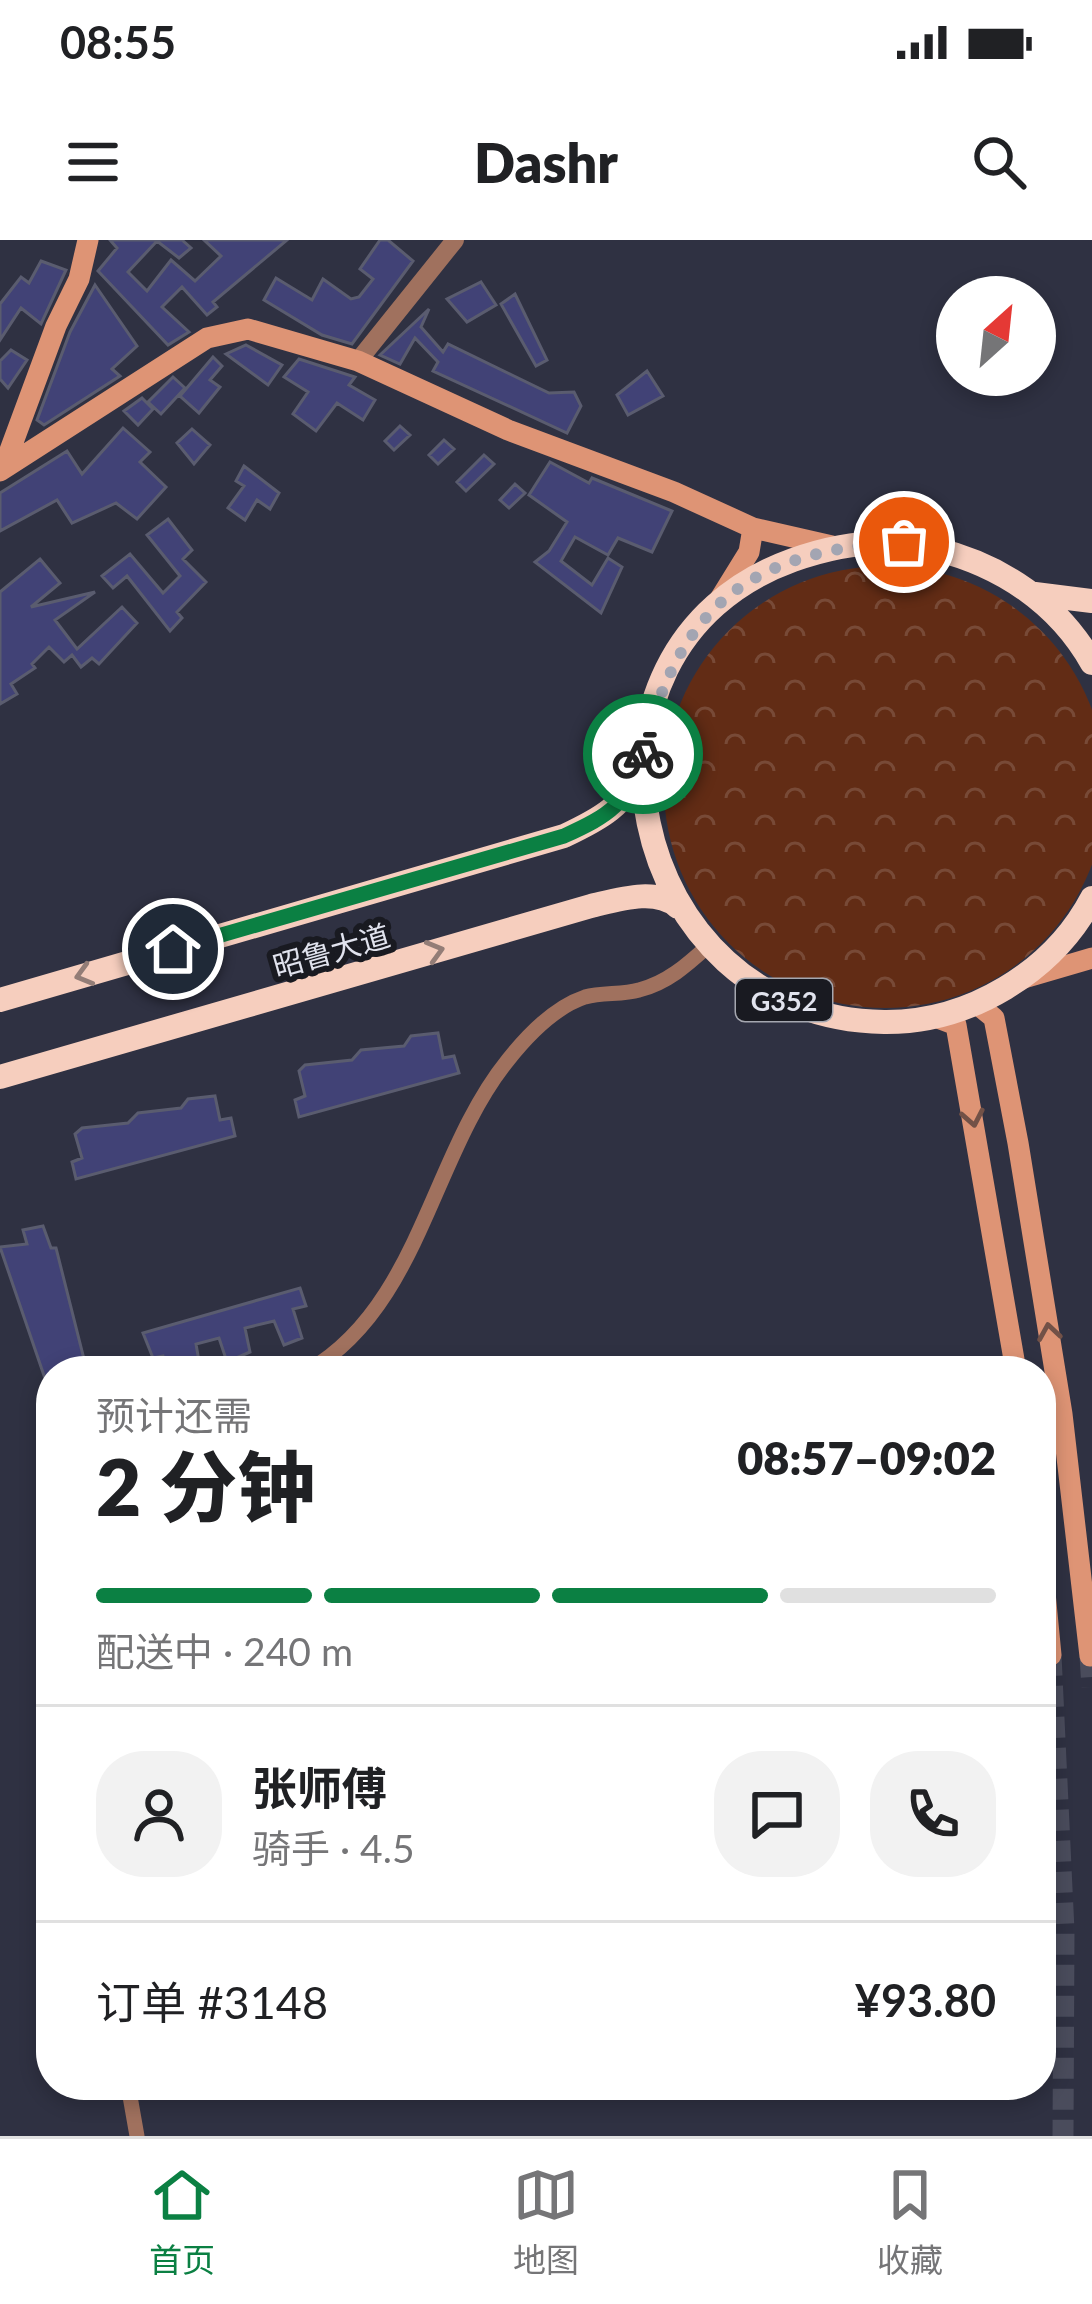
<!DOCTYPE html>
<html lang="zh">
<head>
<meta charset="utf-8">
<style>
	body { margin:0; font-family:Lato,"Noto Sans SC",sans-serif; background:#f2f2f2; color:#202124; height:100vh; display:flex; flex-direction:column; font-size:45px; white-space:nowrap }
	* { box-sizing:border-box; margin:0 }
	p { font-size:39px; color:#757577 }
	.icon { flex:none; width:66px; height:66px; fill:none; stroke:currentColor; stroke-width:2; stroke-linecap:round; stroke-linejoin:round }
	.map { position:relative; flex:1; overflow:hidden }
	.side { position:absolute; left:36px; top:1116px; width:1020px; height:744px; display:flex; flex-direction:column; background:#fff; border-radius:48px; box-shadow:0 6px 18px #0003 }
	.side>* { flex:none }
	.needle { width:78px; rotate:27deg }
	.fabs { position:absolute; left:936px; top:36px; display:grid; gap:24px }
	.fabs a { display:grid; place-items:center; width:120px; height:120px; border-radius:50%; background:#fff; box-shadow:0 6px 18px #0003; font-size:60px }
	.pin { position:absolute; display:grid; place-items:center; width:102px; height:102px; color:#fff; margin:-51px; border:6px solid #fff; border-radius:50%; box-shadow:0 3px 12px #0007 }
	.courier { position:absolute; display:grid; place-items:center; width:120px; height:120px; margin:-60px; border:9px solid #0b8043; border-radius:50%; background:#fff; color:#222; box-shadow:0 3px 15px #0007 }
	.head em { font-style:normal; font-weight:800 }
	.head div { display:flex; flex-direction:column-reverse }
	.head { display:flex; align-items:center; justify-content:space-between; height:204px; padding:0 60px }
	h1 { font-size:78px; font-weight:800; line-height:90px }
	.bar { display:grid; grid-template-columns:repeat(4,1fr); gap:18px 12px; align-content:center; height:144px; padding:0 60px }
	.bar i { height:15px; border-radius:9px; background:#e0e0e0 }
	.bar .current { background:#0b8043 }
	.bar p { grid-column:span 4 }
	.line { display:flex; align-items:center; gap:30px; padding:0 60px; border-top:3px solid #e0e0e0 }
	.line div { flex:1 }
	.round { display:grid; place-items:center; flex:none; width:126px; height:126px; border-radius:48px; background:#f2f2f2 }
	.status { display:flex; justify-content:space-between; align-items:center; height:84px; padding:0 60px; background:#fff; direction:ltr }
	.status svg { height:33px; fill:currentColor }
	header { display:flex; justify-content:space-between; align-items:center; height:156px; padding:0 60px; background:#fff; font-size:54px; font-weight:800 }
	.tabs { display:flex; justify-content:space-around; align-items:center; height:168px; border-top:3px solid #e0e0e0; background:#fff; font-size:33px; color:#757577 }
	.tabs a { display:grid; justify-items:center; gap:6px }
	.tabs .current { color:#0b8043 }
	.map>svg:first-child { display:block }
	.park { fill:url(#park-crowns) }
	.building { fill:#414276; stroke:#5a5c6f; stroke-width:3 }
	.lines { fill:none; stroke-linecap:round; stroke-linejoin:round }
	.secondary-tunnel { stroke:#4a4c5c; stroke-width:21; stroke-dasharray:21 10; stroke-linecap:butt }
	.minor { stroke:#a0715e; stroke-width:15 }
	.tertiary { stroke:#a0715e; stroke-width:18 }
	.secondary { stroke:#de9475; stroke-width:21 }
	.trunk { stroke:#f6cebe; stroke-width:24 }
	.oneway { stroke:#937d77 }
	.oneway2 { stroke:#725147 }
	.done { stroke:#a3a5b2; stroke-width:12; stroke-dasharray:0 21.6 }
	.route { stroke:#0b8043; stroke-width:15 }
	.labels { text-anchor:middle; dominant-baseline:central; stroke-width:12; stroke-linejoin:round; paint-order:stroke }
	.shield { fill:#191a21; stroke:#a5a7b0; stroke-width:3 }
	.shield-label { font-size:27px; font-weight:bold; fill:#e1e3ee }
	.street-label { font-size:30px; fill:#e1e3ee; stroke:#191a21 }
</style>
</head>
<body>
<div class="status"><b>08:55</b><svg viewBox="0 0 49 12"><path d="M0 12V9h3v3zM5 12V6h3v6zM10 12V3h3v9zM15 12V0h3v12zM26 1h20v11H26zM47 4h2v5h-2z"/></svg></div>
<header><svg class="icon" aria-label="menu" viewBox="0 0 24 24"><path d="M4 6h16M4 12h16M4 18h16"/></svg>Dashr<svg class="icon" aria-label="search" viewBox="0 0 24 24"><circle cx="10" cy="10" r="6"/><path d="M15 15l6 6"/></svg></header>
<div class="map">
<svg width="1092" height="1896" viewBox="0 0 1092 1896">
	<defs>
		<pattern id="park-crowns" width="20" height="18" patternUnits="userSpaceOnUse" patternTransform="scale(3)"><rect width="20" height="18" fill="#622c15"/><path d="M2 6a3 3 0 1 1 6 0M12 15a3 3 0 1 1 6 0" fill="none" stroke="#784a37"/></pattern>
	</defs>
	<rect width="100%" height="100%" fill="#2f3142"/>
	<!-- park -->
	<path class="park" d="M664 547a221 221 0 1 1 442 0a221 221 0 1 1-442 0Z"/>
	<!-- building -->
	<path class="building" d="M 110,0 L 182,0 L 191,8 L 179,18 L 157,1 L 128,32 L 147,51 L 171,20 L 195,41 L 221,16 L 204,0 L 287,0 L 213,62 L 217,67 L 207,75 L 182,47 L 162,67 L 189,92 L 168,105 L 98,31 L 117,8 Z
		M 380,0 L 388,0 L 413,21 L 352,104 L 322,95 L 264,60 L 276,38 L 312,60 L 323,39 L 351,59 L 359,57 L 373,39 L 360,29 Z
		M 41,21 L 66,30 L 41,84 L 21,68 L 0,100 L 0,64 L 21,37 L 29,43 Z
		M 481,42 L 496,65 L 467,82 L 447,59 Z
		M 95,45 L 137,106 L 112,129 L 120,136 L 44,185 L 37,180 L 70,92 Z
		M 515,54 L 547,120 L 536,126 L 501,64 Z
		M 429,69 L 421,87 L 443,112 L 448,104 L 549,153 L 574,152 L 581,166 L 567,193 L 433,131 L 438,122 L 415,98 L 400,124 L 380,115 Z
		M 246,105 L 282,125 L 268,145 L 226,114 Z
		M 11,110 L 27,120 L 8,148 L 0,139 L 0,121 Z
		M 213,117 L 222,126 L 210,140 L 220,147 L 199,173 L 180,156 Z
		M 299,119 L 355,137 L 349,145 L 375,160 L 363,180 L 337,163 L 316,191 L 293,174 L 308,152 L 284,137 Z
		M 647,131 L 663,156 L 628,175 L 617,155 Z
		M 173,137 L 185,148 L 161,174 L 148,162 Z
		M 142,158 L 153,169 L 138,185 L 124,171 Z
		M 400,186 L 410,195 L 394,210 L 385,201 Z
		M 123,188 L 150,212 L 140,222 L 166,247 L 137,279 L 116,263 L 72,283 L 57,260 L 0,291 L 0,253 L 67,211 L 82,234 Z
		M 192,189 L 210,205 L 194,224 L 177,203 Z
		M 444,200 L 454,209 L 438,224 L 429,215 Z
		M 484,215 L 494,224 L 466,251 L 457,242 Z
		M 550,222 L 589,243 L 592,238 L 672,271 L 652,312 L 618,298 L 608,315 L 575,297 L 561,321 L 592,345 L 608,318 L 622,327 L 601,373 L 535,322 L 549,311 L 567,282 L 529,255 Z
		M 244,226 L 279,253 L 270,269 L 257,260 L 245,280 L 228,268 L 244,246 L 236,241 Z
		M 515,244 L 525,253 L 509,268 L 500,260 Z
		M 168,279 L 192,310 L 183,319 L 206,342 L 177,372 L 182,378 L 170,391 L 127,336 L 113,348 L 102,336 L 130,314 L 163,353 L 180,336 L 147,295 Z
		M 40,319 L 60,343 L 31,367 L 95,352 L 55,380 L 77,409 L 122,367 L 137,383 L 99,424 L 92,418 L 81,427 L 72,415 L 64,422 L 49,407 L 32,424 L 35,428 L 11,444 L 17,454 L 0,464 L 0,352 Z
		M 438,793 L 443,818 L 454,816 L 459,833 L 299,877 L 295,860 L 305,856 L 299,831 L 305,825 L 352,820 L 361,810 L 404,806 L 411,796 Z
		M 215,856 L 220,880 L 231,878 L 235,896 L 76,939 L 72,922 L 82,918 L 75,894 L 82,888 L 128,883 L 138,873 L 181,868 L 188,859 Z
		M 43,986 L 51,1008 L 56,1008 L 87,1131 L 51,1131 L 51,1156 L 0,1007 L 27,1004 L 23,990 Z
		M 300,1048 L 306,1066 L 293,1069 L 302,1098 L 284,1105 L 274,1081 L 245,1088 L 250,1112 L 227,1122 L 219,1098 L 196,1104 L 200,1127 L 167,1131 L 163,1116 L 153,1118 L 143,1093 Z"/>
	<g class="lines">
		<!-- secondary-tunnel -->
		<path class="secondary-tunnel" d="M 1051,1415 L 1064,1691 L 1063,1896
			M 1090,1416 L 1092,1447"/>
		<!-- minor -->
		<path class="minor" d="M 308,1131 C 420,1066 431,915 508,820 C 527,796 555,767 585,757 C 602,752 622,755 639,750 C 667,743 687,725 708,706
			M 128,1845 L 137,1896"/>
		<!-- tertiary -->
		<path class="tertiary" d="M 358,121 L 455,0"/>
		<!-- secondary -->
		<path class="secondary" d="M 3,229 L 56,86 L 79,39 L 88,0
			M 0,231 L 207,98 L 248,89 L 358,121 L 508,190 L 674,252 L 753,288 L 832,306
			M 715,367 L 749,312 L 753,288
			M 1024,738 L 1092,718
			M 977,764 L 994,778 L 1018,903 L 1062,1174 L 1090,1416
			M 935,777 L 956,785 L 1016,1131
			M 1041,1311 L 1051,1415"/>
		<!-- trunk -->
		<path class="trunk" d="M 1035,354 L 1092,361
			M 1092,423 C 1058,363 1001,325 935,309 C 886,297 840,303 793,320 C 546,409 625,779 884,782 C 969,783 1053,732 1092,658
			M 0,760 L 564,596 C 598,580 628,565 639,527
			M 0,837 L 591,666 C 617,660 656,647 678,667"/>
	</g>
	<!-- one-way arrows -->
	<defs><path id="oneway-chevron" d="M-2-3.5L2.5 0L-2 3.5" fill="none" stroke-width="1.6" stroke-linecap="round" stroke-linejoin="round" transform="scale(3)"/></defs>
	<g class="oneway">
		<use href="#oneway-chevron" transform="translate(435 711) rotate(-16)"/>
		<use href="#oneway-chevron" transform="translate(84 735) rotate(164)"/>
	</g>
	<g class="oneway2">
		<use href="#oneway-chevron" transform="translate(973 878) rotate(79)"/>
		<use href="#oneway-chevron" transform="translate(1049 1092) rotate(-99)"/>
	</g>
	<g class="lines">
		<!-- done -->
		<path class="done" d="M 643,514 C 679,364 752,310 904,302"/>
		<!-- route -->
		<path class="route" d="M 173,709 L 564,596 C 610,575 628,564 643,514"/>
	</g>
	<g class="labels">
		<!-- shield labels -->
		<rect class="shield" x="736" y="739" width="96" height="42" rx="9"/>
		<g class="shield-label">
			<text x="784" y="760">G352</text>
		</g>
		<!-- street labels -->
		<g class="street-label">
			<text transform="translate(331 710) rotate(-16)">昭鲁大道</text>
		</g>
	</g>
</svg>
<div class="fabs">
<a><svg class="needle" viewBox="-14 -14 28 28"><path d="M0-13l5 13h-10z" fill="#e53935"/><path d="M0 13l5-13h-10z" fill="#757577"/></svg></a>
</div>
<div class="pin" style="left:904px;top:302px;background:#ea580c"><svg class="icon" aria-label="bag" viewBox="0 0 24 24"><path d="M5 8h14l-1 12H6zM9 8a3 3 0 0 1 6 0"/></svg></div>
<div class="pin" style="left:173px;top:709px;background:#1f2937"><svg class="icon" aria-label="home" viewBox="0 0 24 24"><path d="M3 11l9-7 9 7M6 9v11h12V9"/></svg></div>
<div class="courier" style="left:643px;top:514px"><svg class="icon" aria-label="bike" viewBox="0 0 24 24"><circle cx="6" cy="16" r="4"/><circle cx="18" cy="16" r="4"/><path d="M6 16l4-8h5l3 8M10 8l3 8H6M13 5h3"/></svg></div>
<section class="side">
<div class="head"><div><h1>2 分钟</h1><p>预计还需</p></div><em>08:57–09:02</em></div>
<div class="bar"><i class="current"></i><i class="current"></i><i class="current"></i><i></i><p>配送中 · 240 m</p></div>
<div class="line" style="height:216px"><a class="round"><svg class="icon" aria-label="person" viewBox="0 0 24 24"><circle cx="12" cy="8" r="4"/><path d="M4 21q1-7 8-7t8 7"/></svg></a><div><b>张师傅</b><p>骑手 · 4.5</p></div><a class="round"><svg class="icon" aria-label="chat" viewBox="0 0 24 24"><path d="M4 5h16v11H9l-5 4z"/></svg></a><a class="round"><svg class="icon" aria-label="phone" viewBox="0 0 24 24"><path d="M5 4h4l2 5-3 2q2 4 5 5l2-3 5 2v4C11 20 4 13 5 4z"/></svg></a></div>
<div class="line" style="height:156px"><div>订单 #3148</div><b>¥93.80</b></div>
</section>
</div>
<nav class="tabs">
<a class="current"><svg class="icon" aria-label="home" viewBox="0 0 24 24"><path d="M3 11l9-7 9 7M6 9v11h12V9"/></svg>首页</a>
<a><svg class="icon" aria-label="map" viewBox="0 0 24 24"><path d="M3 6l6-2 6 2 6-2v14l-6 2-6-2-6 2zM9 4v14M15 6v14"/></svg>地图</a>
<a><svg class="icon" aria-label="saved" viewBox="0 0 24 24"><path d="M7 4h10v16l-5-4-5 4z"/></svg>收藏</a>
</nav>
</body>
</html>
